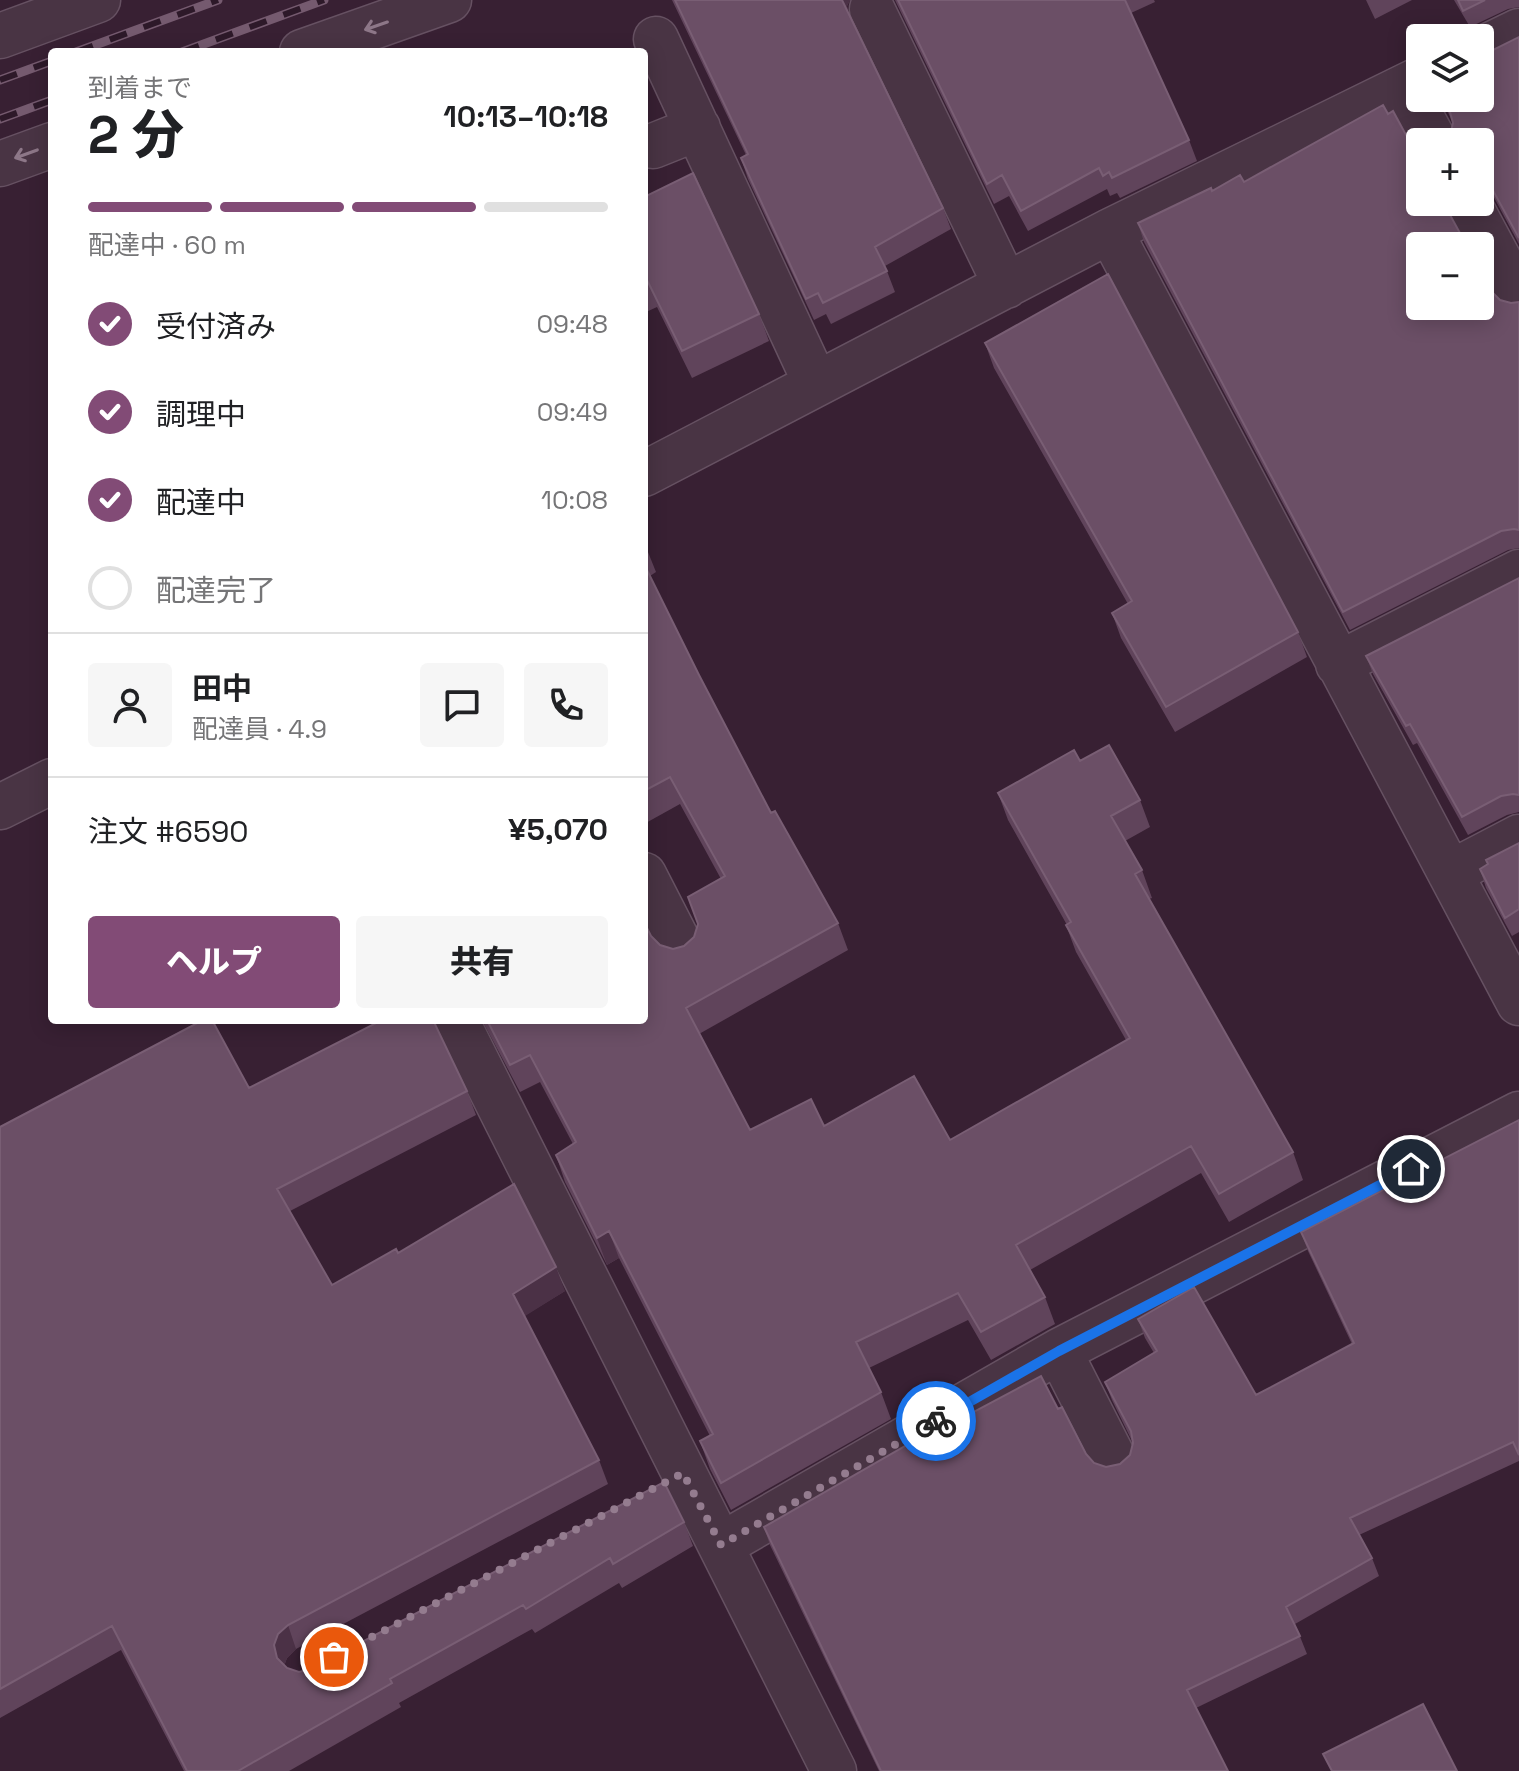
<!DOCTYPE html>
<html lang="ja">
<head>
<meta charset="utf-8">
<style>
	body { margin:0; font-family:"Space Grotesk","Noto Sans JP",sans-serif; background:#f6f6f6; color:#202124; height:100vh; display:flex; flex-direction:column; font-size:30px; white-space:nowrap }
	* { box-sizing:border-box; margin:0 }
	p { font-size:26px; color:#757577 }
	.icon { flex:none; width:44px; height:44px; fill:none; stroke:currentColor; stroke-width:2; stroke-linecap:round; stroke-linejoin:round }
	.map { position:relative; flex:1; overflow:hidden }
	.details { position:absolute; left:48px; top:48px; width:600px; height:976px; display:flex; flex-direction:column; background:#fff; border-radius:8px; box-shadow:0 4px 20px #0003 }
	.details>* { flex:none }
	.controls { position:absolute; left:1406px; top:24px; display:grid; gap:16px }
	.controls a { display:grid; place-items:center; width:88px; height:88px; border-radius:8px; background:#fff; box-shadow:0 4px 20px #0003; font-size:40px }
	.pin { position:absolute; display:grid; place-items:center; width:68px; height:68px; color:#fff; margin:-34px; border:4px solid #fff; border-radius:50%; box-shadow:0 2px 8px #0007 }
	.courier { position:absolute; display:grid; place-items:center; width:80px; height:80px; margin:-40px; border:6px solid #1a73e8; border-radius:50%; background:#fff; color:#222; box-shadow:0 2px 10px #0007 }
	.summary em { font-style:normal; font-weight:800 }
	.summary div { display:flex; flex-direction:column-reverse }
	.summary { display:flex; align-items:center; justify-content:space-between; height:136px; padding:0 40px }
	h1 { font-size:52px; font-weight:800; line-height:60px }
	.bar { display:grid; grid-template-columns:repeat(4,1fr); gap:12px 8px; align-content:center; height:96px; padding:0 40px }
	.bar i { height:10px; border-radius:6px; background:#e0e0e0 }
	.bar .current { background:#824b76 }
	.bar p { grid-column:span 4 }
	.line { display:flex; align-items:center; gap:20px; padding:0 40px; border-top:2px solid #e0e0e0 }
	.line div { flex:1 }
	.round { display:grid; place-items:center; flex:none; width:84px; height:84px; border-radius:8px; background:#f6f6f6 }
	ol { padding:0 40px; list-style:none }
	li { display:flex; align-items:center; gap:24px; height:88px }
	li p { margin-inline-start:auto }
	li .icon { padding:8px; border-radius:50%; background:#824b76; color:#fff; stroke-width:4 }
	li:last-child { color:#757577 }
	li i { width:44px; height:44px; border:4px solid #e0e0e0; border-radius:50% }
	.button { display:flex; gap:16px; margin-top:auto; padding:16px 40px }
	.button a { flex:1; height:92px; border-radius:8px; background:#824b76; color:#fff; font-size:32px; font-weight:800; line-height:92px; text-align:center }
	.button a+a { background:#f6f6f6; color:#202124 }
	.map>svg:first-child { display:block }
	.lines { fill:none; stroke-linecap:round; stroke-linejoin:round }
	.minor-casing { stroke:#665162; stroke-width:47 }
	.minor { stroke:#493444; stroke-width:44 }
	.rail-casing { stroke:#755a6f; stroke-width:9 }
	.rail { stroke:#2d1929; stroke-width:6; stroke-dasharray:18; stroke-linecap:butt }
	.wall { fill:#60445b }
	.shaded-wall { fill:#4b3146 }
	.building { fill:#6b4f66; stroke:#795e74; stroke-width:2 }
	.oneway { stroke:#8d7788 }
	.done { stroke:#947c8f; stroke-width:8; stroke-dasharray:0 14.4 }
	.route { stroke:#1a73e8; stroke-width:10 }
</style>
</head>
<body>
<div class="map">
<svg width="1519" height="1771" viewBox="0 0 1519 1771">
	<rect width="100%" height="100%" fill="#382033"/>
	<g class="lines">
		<!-- minor casing -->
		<g class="minor-casing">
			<path id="minor" d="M 872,9 L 1006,286
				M 0,36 L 98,0
				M 656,39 L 816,384
				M 1480,50 L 1519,31
				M 302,52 L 449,0
				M 1405,87 L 1435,142
				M 653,146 L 698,128
				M 0,164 L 52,145
				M 1468,202 L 1519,297
				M 1110,231 L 1519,1003
				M 644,474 L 1110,231 L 1420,79
				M 1338,664 L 1519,572
				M 0,807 L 52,781
				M 1450,873 L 1519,837
				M 644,875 L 683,951
				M 456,1020 L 834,1771
				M 1059,1351 L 1115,1461
				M 721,1545 L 1059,1351 L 1519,1114"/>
		</g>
		<!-- minor -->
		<use href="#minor" class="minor"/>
		<!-- rail casing -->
		<g class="rail-casing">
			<path id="rail" d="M 76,52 L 218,0
				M 182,52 L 324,0
				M 0,80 L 52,61
				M 0,119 L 52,100"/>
		</g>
		<!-- rail -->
		<use href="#rail" class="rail"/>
	</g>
	<!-- wall -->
	<path class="wall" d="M 672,0 L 850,0 L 847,6 L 848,12 L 943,208 L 951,229 L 885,266 L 895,292 L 831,324 L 826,314 L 814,320 L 748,179 L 741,158 L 746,155 Z
		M 895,0 L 1154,0 L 1155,2 L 1131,13 L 1189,140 L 1197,161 L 1120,198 L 1117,193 L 1110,196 L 1107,189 L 1028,231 L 1009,196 L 994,204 Z
		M 1366,0 L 1412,0 L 1375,19 Z
		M 1454,0 L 1519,0 L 1519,7 L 1508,9 L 1470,27 Z
		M 1519,37 L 1519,244 L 1490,190 L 1480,180 L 1480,142 L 1450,136 L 1453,123 L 1441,98 L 1480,98 L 1489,57 L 1487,53 Z
		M 1388,114 L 1415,144 L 1420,202 L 1491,291 L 1500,300 L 1511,303 L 1519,302 L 1519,548 L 1508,550 L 1350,630 L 1144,242 L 1138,223 L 1212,191 L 1244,182 Z
		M 644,197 L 759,314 L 769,341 L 692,378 L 657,307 L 644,313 Z
		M 985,343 L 1298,632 L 1307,657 L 1175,732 L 1121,638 L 1112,613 L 1128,604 L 994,368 Z
		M 644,542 L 656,572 L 650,576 L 699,675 L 771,813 L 838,923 L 848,950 L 699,1034 L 750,1130 L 824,1126 L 950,1140 L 1126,1040 L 1076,952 L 1066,925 L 1067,925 L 1008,820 L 998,793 L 1080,761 L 1140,800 L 1150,827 L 1125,841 L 1142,870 L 1152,898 L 1149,899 L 1293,1152 L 1303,1180 L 1229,1222 L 1201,1173 L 1030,1270 L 1045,1297 L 1055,1324 L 991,1360 L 968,1320 L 869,1368 L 881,1392 L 891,1419 L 731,1510 L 710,1469 L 700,1441 L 710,1436 L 619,1258 L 607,1265 L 565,1182 L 556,1155 L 573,1144 L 540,1082 L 520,1092 L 482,1020 L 644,1020 L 651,936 L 660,945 L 673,949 L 684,946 L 694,937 L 721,879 L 680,804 L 644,824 Z
		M 1519,578 L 1519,812 L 1507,815 L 1468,835 L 1417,743 L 1413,745 L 1373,674 L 1366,656 Z
		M 1519,843 L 1519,932 L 1512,936 L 1486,888 L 1480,869 L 1488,865 L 1486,860 Z
		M 249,1088 L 467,1091 L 476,1115 L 290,1211 L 332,1285 L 398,1253 L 565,1291 L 524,1316 L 599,1460 L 608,1484 L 296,1649 L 287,1658 L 284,1666 L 287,1668 L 299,1672 L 311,1669 L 684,1522 L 693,1546 L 622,1588 L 619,1583 L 535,1633 L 532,1629 L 399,1703 L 401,1707 L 289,1771 L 184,1771 L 121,1650 L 0,1718 L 0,1127 Z
		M 1519,1120 L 1519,1461 L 1359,1535 L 1372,1558 L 1379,1576 L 1295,1624 L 1307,1654 L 1196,1708 L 1228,1771 L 879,1771 L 770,1545 L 764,1527 L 908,1447 L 1058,1409 L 1086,1454 L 1094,1463 L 1106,1467 L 1120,1464 L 1130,1455 L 1133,1443 L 1112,1400 L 1105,1382 L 1154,1353 L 1145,1338 L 1138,1319 L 1256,1395 L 1352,1344 L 1308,1251 L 1301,1232 Z"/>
	<!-- shaded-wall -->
	<path class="shaded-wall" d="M 842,0 L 850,0 L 847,6 L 850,20 Z
		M 609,1231 L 619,1258 L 607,1265 L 597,1238 Z
		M 556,1267 L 565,1291 L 522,1318 L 513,1294 Z
		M 288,1625 L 296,1649 L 287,1658 L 283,1669 L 277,1658 L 274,1645 L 278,1634 Z"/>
	<!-- building -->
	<path class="building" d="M 675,0 L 842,0 L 943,208 L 875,247 L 887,271 L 823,303 L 818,293 L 806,299 L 741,158 L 748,154 Z
		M 898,0 L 1125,0 L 1189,140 L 1112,178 L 1109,172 L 1103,176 L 1099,168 L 1021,211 L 1002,175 L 987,184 Z
		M 1458,0 L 1485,0 L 1463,11 Z
		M 1519,37 L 1519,238 L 1483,172 L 1480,168 L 1480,142 L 1443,142 L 1450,136 L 1453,123 L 1450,112 L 1443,98 L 1480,98 L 1480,62 L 1489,57 L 1487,53 Z
		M 1383,105 L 1388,114 L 1393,111 L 1406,135 L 1415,144 L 1420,146 L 1420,202 L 1443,202 L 1467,246 L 1420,246 L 1420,306 L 1480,306 L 1480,271 L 1491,291 L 1500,300 L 1511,303 L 1519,302 L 1519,530 L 1514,529 L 1501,531 L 1343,612 L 1138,223 L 1211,188 L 1212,191 L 1240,175 L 1244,182 Z
		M 693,173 L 759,314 L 682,351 L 647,280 L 644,281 L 644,197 Z
		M 1108,274 L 1298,632 L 1166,707 L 1112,613 L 1132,601 L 985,343 Z
		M 644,564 L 699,675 L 771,813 L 775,811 L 838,923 L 686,1008 L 750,1130 L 811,1099 L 824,1126 L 914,1076 L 950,1140 L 1130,1038 L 1066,925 L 1071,922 L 998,793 L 1074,750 L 1080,761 L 1109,745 L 1140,800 L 1111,816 L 1142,870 L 1135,874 L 1293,1152 L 1219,1194 L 1191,1146 L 1016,1245 L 1045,1297 L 981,1332 L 958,1293 L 856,1342 L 881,1392 L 721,1483 L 700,1441 L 713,1434 L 609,1231 L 597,1238 L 556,1155 L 576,1142 L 530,1055 L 510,1065 L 487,1020 L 644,1020 L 644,922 L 651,936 L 660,945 L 673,949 L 684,946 L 694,937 L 698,924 L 688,897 L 725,876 L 670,777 L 644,791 Z
		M 1519,578 L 1519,795 L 1513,794 L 1501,796 L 1462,817 L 1410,724 L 1406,726 L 1366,656 Z
		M 1519,843 L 1519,909 L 1505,918 L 1480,869 L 1488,864 L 1486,860 Z
		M 203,1020 L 212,1020 L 249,1088 L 382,1020 L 433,1020 L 467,1091 L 277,1189 L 332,1285 L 396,1249 L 398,1253 L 514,1184 L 556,1267 L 513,1294 L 599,1460 L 288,1625 L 278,1634 L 274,1645 L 277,1658 L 287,1668 L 299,1672 L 311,1669 L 664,1482 L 684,1522 L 613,1564 L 610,1558 L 526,1609 L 523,1605 L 390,1679 L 392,1683 L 238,1771 L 187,1771 L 112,1626 L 0,1689 L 0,1127 Z
		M 1519,1120 L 1519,1455 L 1513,1442 L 1350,1518 L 1372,1558 L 1286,1607 L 1300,1636 L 1187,1690 L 1228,1771 L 881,1771 L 764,1527 L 907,1445 L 908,1447 L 1041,1376 L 1058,1409 L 1062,1407 L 1086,1454 L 1094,1463 L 1106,1467 L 1120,1464 L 1130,1455 L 1133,1443 L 1131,1431 L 1105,1382 L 1157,1351 L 1138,1319 L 1194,1287 L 1256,1395 L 1354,1343 L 1301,1232 Z
		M 1423,1704 L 1457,1771 L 1332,1771 L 1323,1754 Z"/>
	<!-- one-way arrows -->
	<defs><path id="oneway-shaft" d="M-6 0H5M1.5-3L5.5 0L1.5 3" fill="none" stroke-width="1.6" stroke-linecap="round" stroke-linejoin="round" transform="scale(2)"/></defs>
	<g class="oneway">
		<use href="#oneway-shaft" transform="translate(376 26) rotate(161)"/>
		<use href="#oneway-shaft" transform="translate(26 154) rotate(160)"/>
	</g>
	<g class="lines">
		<!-- done -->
		<path class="done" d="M 334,1657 L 683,1473 L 721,1545 L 936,1421"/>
		<!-- route -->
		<path class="route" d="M 936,1421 L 1059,1351 L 1411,1169"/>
	</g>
</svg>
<div class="controls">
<a><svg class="icon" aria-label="layers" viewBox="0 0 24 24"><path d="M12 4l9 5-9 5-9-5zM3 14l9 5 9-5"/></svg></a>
<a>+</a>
<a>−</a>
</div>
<div class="pin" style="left:334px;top:1657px;background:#ea580c"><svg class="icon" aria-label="bag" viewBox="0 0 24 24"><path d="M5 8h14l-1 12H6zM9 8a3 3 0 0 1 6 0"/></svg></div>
<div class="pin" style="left:1411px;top:1169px;background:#1f2937"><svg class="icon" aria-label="home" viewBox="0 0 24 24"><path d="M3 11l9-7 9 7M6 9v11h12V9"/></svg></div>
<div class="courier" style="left:936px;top:1421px"><svg class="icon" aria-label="bike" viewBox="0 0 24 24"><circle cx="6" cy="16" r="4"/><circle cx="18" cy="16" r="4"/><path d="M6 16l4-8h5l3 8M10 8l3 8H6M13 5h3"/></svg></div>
<section class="details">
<div class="summary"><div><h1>2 分</h1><p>到着まで</p></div><em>10:13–10:18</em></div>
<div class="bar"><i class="current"></i><i class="current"></i><i class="current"></i><i></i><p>配達中 · 60 m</p></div>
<ol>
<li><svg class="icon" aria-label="check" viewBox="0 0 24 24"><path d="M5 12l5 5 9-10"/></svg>受付済み<p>09:48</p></li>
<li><svg class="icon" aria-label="check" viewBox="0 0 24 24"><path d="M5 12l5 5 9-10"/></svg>調理中<p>09:49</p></li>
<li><svg class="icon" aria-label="check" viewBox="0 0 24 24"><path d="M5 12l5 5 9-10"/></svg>配達中<p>10:08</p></li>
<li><i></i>配達完了</li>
</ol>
<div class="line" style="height:144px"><a class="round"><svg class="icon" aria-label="person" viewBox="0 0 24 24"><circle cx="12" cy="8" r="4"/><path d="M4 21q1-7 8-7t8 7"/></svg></a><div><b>田中</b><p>配達員 · 4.9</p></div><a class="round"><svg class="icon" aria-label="chat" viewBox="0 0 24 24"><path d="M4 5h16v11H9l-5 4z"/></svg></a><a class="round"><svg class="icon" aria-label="phone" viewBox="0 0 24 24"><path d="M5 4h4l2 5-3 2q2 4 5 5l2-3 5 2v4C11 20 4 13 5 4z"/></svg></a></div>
<div class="line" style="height:104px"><div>注文 #6590</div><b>¥5,070</b></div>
<div class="button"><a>ヘルプ</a><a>共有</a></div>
</section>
</div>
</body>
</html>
